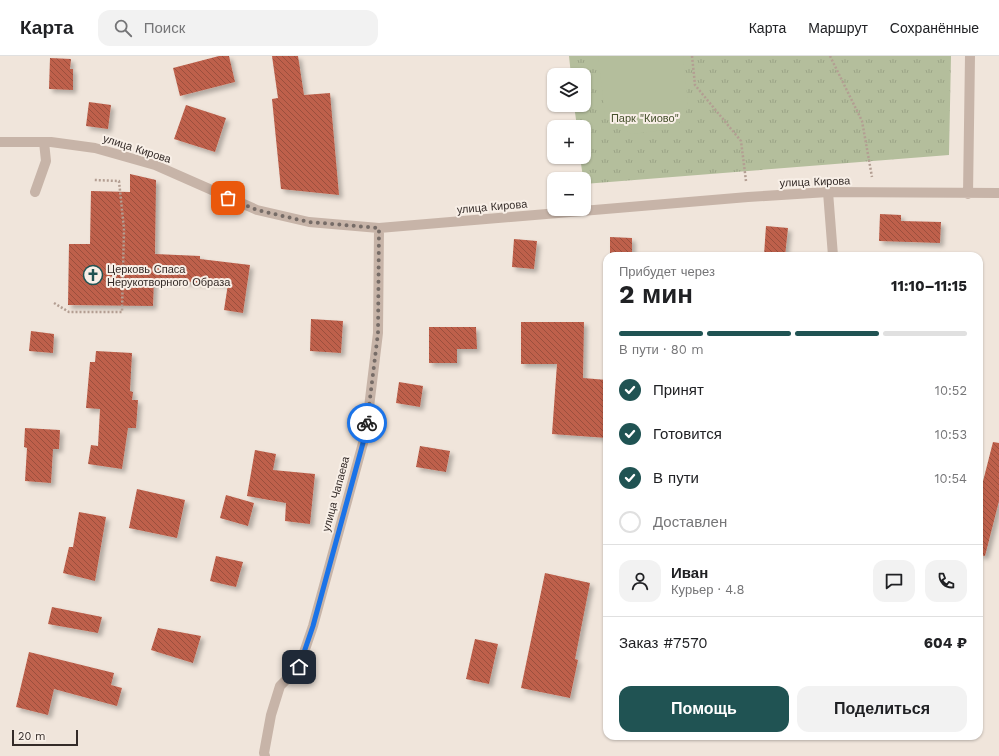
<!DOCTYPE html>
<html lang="ru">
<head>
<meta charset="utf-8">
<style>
	body { margin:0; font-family:"Work Sans",sans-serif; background:#f2f2f2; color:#202124; height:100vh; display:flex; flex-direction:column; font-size:15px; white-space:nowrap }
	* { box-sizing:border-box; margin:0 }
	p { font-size:13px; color:#757577 }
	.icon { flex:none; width:22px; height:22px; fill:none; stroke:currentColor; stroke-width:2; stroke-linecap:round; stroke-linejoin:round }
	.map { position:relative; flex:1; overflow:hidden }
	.details { position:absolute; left:603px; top:196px; width:380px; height:488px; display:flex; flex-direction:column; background:#fff; border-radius:12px; box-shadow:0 1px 3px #0004 }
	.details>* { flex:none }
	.controls { position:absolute; left:547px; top:12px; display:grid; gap:8px }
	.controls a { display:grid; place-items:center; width:44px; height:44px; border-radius:8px; background:#fff; box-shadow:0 1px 3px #0004; font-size:20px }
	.scale { position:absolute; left:12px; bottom:10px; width:66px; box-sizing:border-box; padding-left:4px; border:2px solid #342b28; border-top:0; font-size:11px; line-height:14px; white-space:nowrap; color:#342b28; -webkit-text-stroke:3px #f8efe7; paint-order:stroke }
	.pin { position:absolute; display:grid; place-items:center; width:34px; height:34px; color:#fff; margin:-17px; border-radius:8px; box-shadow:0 2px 6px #0006 }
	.courier { position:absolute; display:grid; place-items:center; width:40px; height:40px; margin:-20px; border:3px solid #1a73e8; border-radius:50%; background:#fff; color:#222; box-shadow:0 1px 5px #0007 }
	.overview em { font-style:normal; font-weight:700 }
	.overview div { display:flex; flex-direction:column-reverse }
	.overview { display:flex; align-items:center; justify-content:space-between; height:68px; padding:0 16px }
	h1 { font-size:26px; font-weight:700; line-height:30px }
	.bar { display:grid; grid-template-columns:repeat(4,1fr); gap:6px 4px; align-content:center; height:48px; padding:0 16px }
	.bar i { height:5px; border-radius:3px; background:#e0e0e0 }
	.bar .active { background:#205353 }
	.bar p { grid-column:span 4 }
	.line { display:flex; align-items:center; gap:10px; padding:0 16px; border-top:1px solid #e0e0e0 }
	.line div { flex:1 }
	.round { display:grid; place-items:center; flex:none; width:42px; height:42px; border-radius:12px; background:#f2f2f2 }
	ol { padding:0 16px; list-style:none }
	li { display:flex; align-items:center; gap:12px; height:44px }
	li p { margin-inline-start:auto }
	li .icon { padding:4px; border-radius:50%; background:#205353; color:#fff; stroke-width:4 }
	li:last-child { color:#757577 }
	li i { width:22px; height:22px; border:2px solid #e0e0e0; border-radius:50% }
	.primary-button { display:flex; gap:8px; margin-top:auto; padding:8px 16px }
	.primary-button a { flex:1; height:46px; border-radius:12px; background:#205353; color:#fff; font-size:16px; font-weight:700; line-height:46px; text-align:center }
	.primary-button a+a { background:#f2f2f2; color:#202124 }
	header { display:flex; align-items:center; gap:24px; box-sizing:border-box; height:56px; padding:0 20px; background:#fff; border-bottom:1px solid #e0e0e0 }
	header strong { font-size:19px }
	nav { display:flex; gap:22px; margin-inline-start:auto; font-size:14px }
	.search { width:280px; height:36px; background:#f2f2f2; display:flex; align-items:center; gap:10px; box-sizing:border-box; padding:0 14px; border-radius:12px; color:#757577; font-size:15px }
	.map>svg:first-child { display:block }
	.grass { fill:url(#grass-tufts) }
	.garden { fill:#b4be9c }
	.building { fill:url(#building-back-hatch); filter:url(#shadow) }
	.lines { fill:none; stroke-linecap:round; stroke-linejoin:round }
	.path { stroke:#b39e92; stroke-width:2.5; stroke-dasharray:2 2; stroke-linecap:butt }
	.service { stroke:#c7b4a8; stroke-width:10 }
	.minor { stroke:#c7b4a8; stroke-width:10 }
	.done { stroke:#766c67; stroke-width:4; stroke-dasharray:0 7.2 }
	.route { stroke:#1a73e8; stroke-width:5 }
	.labels { text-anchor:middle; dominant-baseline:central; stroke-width:4; stroke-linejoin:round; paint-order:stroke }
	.park-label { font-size:11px; fill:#46512d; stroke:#f8efe7 }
	.street-label { font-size:11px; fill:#342b28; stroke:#f8efe7 }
	.poi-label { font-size:11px; fill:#342b28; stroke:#f8efe7; text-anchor:start }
</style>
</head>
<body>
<header>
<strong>Карта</strong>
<div class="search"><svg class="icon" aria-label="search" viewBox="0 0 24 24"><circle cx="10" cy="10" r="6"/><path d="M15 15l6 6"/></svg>Поиск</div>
<nav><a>Карта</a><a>Маршрут</a><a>Сохранённые</a></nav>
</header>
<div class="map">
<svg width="999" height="700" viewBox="0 0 999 700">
	<defs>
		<pattern id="grass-tufts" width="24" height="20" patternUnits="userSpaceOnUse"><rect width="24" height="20" fill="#b4be9c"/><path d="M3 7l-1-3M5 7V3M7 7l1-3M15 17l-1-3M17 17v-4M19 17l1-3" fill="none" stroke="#9ba386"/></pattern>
		<pattern id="building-back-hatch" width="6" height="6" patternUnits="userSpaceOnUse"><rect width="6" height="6" fill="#be604b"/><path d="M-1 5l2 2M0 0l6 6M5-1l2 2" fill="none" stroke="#9b4f3e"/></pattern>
		<filter id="shadow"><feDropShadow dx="3.5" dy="3.5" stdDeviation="2" flood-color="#0004"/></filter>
	</defs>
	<rect width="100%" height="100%" fill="#f0e5db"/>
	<!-- grass -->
	<path class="grass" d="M 569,0 L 951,0 L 949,99 L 584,128 L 580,101 L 584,101 L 584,71 L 577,71 L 574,49 L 584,49 L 584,19 L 571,19 Z"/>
	<!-- garden -->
	<path class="garden" d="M 598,0 L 683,0 L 688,47 L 685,62 L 671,73 L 633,78 L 615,71 L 605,59 Z"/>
	<!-- building -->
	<path class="building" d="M 219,0 L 229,0 L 235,26 L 180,40 L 173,12 Z
		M 272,0 L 298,0 L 304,39 L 330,37 L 339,139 L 281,133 L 272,43 L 278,42 Z
		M 50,2 L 71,3 L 70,13 L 73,13 L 73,34 L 49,33 Z
		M 89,46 L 111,49 L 108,73 L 86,70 Z
		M 186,49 L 226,62 L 215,96 L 174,83 Z
		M 130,118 L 156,124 L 155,198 L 200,200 L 200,203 L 250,209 L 243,257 L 224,254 L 228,228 L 154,224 L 153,250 L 68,249 L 69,188 L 90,188 L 91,135 L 130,136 Z
		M 880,158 L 901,159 L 901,165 L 941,166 L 940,187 L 879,185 Z
		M 766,170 L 788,172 L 785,200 L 764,199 Z
		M 610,181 L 632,182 L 632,200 L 610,200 Z
		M 514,183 L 537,185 L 534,213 L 512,211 Z
		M 311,263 L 343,265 L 341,297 L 310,295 Z
		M 521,266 L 584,266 L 583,322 L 607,324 L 607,382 L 552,378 L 557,308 L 521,308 Z
		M 429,271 L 476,271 L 477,293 L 457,293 L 457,307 L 429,307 Z
		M 31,275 L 54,278 L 53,297 L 29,295 Z
		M 96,295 L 132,297 L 130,335 L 133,336 L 132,344 L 138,344 L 136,372 L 128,372 L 122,413 L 88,408 L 91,389 L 98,390 L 100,353 L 86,352 L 90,306 L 95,306 Z
		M 399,326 L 423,330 L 420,351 L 396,347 Z
		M 25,372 L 60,374 L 59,393 L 53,393 L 51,427 L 25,425 L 27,392 L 24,391 Z
		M 993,386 L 999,387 L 999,445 L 985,500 L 979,499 L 979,441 Z
		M 420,390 L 450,395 L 446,416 L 416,411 Z
		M 255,394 L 276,398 L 273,414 L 315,418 L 310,468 L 285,465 L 286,447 L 247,440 Z
		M 137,433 L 185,444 L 177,482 L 129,472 Z
		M 226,439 L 254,447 L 248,470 L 220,462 Z
		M 79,456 L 106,461 L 95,525 L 63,517 L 69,491 L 73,491 Z
		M 216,500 L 243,506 L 236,531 L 210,525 Z
		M 545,517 L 590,527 L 575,603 L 578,604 L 570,642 L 521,632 Z
		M 52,551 L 102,561 L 98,577 L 48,568 Z
		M 158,572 L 201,580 L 193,607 L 151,594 Z
		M 475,583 L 498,588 L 489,628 L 466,623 Z
		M 29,596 L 114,617 L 111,629 L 122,632 L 117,650 L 54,633 L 48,659 L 16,651 Z"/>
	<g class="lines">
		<!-- path -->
		<path class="path" d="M 692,0 L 695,29 L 741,85 L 746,125
			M 830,0 L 862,65 L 872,121
			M 54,247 L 69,256 L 122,256 L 124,173 L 119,125 L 94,124"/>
		<!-- service -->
		<path class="service" d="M 35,136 L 46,105 L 44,86
			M 828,136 L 833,200
			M 265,700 L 264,697 L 271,659 L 280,630 L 299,611"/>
		<!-- minor -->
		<path class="minor" d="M 0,86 L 51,86 L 95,92 L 155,109 L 257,154 L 309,166 L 379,172 L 748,141 L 828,136 L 999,137
			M 968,138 L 970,0
			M 299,611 L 313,570 L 366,376 L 378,277 L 379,172"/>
	</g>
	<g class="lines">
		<!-- done -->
		<path class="done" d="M 228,142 L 257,154 L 309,166 L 379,172 L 378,277 L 367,367"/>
		<!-- route -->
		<path class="route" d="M 299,611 L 313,570 L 366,376 L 367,367"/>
	</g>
	<!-- icons -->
	<defs>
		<g id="church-ring" transform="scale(1)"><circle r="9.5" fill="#f8efe7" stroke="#205353" stroke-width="1.5"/><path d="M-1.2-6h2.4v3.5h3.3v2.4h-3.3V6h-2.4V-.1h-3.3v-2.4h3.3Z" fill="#205353"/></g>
	</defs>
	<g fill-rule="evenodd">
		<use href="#church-ring" x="93" y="219"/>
	</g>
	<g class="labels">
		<!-- park labels -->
		<g class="park-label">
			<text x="645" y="62">Парк "Киово"</text>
		</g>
		<!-- street labels -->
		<g class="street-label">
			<text transform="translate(137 93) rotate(18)">улица Кирова</text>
			<text transform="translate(815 126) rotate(-2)">улица Кирова</text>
			<text transform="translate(492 151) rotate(-5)">улица Кирова</text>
			<text transform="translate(336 438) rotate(-75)">улица Чапаева</text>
		</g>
		<!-- poi labels -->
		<g class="poi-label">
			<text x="107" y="213">Церковь Спаса<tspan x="107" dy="13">Нерукотворного Образа</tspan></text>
		</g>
	</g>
</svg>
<div class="controls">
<a><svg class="icon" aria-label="layers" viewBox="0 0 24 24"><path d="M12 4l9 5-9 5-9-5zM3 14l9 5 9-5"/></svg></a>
<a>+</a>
<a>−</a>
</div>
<div class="scale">20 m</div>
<div class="pin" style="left:228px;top:142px;background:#ea580c"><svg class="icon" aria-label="bag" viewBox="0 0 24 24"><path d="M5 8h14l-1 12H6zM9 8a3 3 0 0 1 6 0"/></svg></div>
<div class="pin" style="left:299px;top:611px;background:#1f2937"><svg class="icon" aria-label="home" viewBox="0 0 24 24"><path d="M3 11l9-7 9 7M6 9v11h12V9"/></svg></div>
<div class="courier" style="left:367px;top:367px"><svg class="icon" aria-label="bike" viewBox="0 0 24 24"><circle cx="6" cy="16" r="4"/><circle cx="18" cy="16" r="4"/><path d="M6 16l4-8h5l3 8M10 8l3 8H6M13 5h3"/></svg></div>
<section class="details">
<div class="overview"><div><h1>2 мин</h1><p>Прибудет через</p></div><em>11:10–11:15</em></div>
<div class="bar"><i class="active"></i><i class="active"></i><i class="active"></i><i></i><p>В пути · 80 m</p></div>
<ol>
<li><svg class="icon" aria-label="check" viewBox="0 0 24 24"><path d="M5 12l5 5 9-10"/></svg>Принят<p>10:52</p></li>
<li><svg class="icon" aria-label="check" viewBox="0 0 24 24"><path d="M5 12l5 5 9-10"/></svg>Готовится<p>10:53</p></li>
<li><svg class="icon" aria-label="check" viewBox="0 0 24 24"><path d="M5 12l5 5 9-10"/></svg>В пути<p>10:54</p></li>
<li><i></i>Доставлен</li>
</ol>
<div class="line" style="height:72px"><a class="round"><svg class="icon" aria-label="person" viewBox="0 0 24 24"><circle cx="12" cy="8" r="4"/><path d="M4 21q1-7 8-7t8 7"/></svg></a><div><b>Иван</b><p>Курьер · 4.8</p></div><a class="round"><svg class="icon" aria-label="chat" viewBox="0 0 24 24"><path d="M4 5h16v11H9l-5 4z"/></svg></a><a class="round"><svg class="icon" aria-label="phone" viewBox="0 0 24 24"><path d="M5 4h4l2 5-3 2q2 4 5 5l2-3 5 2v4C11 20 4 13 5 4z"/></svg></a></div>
<div class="line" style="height:52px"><div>Заказ #7570</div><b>604 ₽</b></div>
<div class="primary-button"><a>Помощь</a><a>Поделиться</a></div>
</section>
</div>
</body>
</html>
